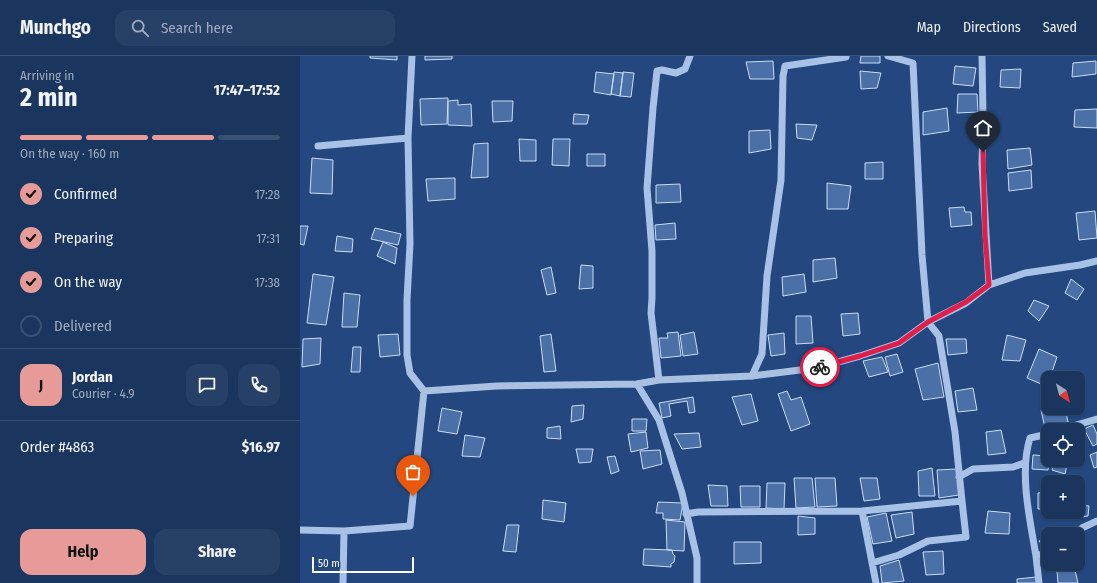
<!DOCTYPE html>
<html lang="en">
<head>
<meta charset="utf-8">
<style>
	body { margin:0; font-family:"Fira Sans Condensed",sans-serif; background:#274067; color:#f1f3f6; height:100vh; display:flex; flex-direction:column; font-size:15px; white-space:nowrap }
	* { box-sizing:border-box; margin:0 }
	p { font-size:13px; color:#9fabbc }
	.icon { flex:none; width:22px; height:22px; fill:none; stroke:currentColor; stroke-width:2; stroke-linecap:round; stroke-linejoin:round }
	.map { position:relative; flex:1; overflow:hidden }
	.drawer { display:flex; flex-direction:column; background:#1a355e; width:300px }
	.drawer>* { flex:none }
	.needle { width:26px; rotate:144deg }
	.buttons { position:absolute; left:741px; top:315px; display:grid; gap:8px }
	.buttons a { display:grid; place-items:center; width:44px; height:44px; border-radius:8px; background:#1a355e; box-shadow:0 1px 3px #0004,0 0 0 1px #385073; font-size:20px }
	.scale { position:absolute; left:12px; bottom:10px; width:102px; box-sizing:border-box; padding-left:4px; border:2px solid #fff; border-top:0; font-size:11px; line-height:14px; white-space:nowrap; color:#fff; -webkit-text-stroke:3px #23477e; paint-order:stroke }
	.pin { position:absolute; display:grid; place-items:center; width:34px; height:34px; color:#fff; margin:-41px -17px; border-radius:50% 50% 50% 0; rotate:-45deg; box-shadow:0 0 4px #0007 }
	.pin .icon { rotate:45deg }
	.courier { position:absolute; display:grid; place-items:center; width:40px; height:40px; margin:-20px; border:3px solid #e11d48; border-radius:50%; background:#fff; color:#222; box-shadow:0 1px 5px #0007 }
	.summary em { font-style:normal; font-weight:700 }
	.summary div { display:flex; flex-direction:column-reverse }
	.summary { display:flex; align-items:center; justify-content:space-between; height:68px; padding:0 20px }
	h1 { font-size:26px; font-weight:700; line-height:30px }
	.bar { display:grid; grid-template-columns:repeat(4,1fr); gap:6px 4px; align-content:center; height:48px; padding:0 20px }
	.bar i { height:5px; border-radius:3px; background:#385073 }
	.bar .current { background:#e69b98 }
	.bar p { grid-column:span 4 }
	.line { display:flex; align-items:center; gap:10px; padding:0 20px; border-top:1px solid #385073 }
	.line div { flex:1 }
	.round { display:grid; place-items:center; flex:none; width:42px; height:42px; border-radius:12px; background:#274067 }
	ol { padding:0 20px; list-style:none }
	li { display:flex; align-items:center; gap:12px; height:44px }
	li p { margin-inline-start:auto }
	li .icon { padding:4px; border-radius:50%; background:#e69b98; color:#111; stroke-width:4 }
	li:last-child { color:#9fabbc }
	li i { width:22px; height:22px; border:2px solid #385073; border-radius:50% }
	.primary-button { display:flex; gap:8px; margin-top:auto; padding:8px 20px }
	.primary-button a { flex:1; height:46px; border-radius:12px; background:#e69b98; color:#111; font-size:16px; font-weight:700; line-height:46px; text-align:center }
	.primary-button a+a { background:#274067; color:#f1f3f6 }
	header { display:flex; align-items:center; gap:24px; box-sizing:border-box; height:56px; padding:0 20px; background:#1a355e; border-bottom:1px solid #385073 }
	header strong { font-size:19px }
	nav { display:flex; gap:22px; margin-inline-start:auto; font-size:14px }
	.search { width:280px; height:36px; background:#274067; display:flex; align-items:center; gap:10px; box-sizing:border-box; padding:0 14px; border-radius:12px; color:#9fabbc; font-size:15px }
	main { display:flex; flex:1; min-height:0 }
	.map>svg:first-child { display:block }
	.building { fill:#4b70a7; stroke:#cbdcf5 }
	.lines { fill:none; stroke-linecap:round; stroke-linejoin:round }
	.minor { stroke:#a8c1e6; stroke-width:7 }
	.done { stroke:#b2bfd2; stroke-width:4; stroke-dasharray:0 7.2 }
	.route { stroke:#e11d48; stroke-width:5 }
</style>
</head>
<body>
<header>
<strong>Munchgo</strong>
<div class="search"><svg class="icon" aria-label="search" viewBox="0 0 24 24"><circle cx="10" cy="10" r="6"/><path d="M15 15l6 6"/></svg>Search here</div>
<nav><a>Map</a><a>Directions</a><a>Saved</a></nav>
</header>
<main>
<section class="drawer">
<div class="summary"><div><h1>2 min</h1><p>Arriving in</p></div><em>17:47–17:52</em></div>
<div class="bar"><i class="current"></i><i class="current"></i><i class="current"></i><i></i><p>On the way · 160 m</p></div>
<ol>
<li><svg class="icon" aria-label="check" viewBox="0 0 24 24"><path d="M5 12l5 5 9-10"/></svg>Confirmed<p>17:28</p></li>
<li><svg class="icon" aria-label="check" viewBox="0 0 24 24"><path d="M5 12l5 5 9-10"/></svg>Preparing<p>17:31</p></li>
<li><svg class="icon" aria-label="check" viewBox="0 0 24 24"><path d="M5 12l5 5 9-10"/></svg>On the way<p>17:38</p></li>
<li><i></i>Delivered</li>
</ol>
<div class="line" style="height:72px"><b class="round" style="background:#e69b98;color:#111">J</b><div><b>Jordan</b><p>Courier · 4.9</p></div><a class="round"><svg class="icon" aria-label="chat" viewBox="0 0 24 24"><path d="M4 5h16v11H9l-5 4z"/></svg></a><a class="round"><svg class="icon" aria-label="phone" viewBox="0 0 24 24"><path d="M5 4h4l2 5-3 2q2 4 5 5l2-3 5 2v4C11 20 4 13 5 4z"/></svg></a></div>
<div class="line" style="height:52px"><div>Order #4863</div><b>$16.97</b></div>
<div class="primary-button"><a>Help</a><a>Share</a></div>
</section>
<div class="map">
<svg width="797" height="527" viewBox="0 0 797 527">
	<rect width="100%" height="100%" fill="#23477e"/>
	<!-- building -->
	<path class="building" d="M 70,0 L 97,0 L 97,4 L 70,2 Z
		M 125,0 L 152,0 L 152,3 L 125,4 Z
		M 561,0 L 580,0 L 580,7 L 560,7 Z
		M 473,5 L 474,23 L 450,23 L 446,6 Z
		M 796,5 L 796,18 L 772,21 L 773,7 Z
		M 655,10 L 676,12 L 673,30 L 653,28 Z
		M 721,13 L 720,32 L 700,31 L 701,14 Z
		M 560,15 L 581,17 L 577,32 L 561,33 Z
		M 296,16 L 314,18 L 311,39 L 294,36 Z
		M 314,16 L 323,17 L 320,40 L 311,38 Z
		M 323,16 L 334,17 L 331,41 L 320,40 Z
		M 658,38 L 677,38 L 678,56 L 657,57 Z
		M 148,42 L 147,68 L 121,69 L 120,43 Z
		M 158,44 L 158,49 L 171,48 L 172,70 L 148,69 L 148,45 Z
		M 192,45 L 213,45 L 212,65 L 193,66 Z
		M 647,52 L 649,75 L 623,79 L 623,56 Z
		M 797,53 L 797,72 L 774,71 L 775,54 Z
		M 274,58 L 289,59 L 287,68 L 273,68 Z
		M 496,68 L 517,69 L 512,84 L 497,82 Z
		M 470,74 L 471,93 L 449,97 L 449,75 Z
		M 219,83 L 236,84 L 236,105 L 220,105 Z
		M 253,83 L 270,83 L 269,110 L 252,109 Z
		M 188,87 L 188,121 L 171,122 L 174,88 Z
		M 730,92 L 732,109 L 708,113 L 707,94 Z
		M 287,98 L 305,98 L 305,110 L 287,110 Z
		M 12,102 L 33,104 L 32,138 L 10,137 Z
		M 583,106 L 583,123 L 565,123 L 565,107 Z
		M 731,114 L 732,132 L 709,135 L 708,117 Z
		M 155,122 L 155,143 L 128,145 L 126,123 Z
		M 527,127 L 551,130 L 548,153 L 527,153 Z
		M 380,128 L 381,146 L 356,147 L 356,129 Z
		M 664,151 L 665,156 L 671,156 L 672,169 L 651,171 L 649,152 Z
		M 795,155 L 797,182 L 779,184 L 776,157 Z
		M 375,167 L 376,183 L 356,184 L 355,169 Z
		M 0,170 L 8,170 L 4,189 L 0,188 Z
		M 75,172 L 101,178 L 98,189 L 71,183 Z
		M 37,180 L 53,183 L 52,196 L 35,195 Z
		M 83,186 L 97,192 L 95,208 L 77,200 Z
		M 535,202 L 537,222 L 513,226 L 513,204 Z
		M 281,209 L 293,210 L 293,232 L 279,233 Z
		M 251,211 L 256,237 L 247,239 L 241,214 Z
		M 13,218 L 34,221 L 26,269 L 7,267 Z
		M 504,218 L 506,236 L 483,240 L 482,221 Z
		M 771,223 L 784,233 L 777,244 L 765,237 Z
		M 44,237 L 60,239 L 57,271 L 42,271 Z
		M 734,244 L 749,250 L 739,265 L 728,255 Z
		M 558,257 L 560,278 L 543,280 L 541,258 Z
		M 496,260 L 511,260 L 513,287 L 496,288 Z
		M 378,276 L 381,300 L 361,302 L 359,282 L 368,282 L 367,277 Z
		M 394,276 L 398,298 L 383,300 L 380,279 Z
		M 484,277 L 485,298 L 471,300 L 468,279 Z
		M 98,278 L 100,299 L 80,301 L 78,279 Z
		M 251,278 L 256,315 L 244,316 L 240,280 Z
		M 707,279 L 726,284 L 720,305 L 702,304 Z
		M 21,282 L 20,308 L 2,311 L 3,283 Z
		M 646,283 L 666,283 L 667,297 L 648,299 Z
		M 53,291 L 61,291 L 60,316 L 51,316 Z
		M 739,293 L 757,301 L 750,322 L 748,322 L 748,331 L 727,322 Z
		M 597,298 L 603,316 L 590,320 L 585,301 Z
		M 582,301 L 588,316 L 569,321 L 563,305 Z
		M 638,307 L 644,341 L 623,344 L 615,313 Z
		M 673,332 L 677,354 L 658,356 L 655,335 Z
		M 487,335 L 491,344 L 501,341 L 510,368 L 491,375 L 478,338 Z
		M 451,338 L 458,365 L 442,369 L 432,341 Z
		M 393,341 L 395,356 L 389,357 L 387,345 L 369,348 L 371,360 L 362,362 L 359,347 Z
		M 284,349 L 283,363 L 271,366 L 272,350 Z
		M 142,352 L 162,356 L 157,378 L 138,375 Z
		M 751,352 L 765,352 L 768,366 L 745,372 L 741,354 Z
		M 332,363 L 347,363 L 346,375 L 332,375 Z
		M 793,369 L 797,378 L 797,388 L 793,390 L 784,373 Z
		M 260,370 L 261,383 L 247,382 L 247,372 Z
		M 701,374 L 706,397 L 688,399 L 686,376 Z
		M 346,376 L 348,392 L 331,396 L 328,378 Z
		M 399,377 L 401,391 L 382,393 L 374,378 Z
		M 165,379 L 185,382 L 180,401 L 162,400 Z
		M 276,393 L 293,393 L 291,406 L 279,407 Z
		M 360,394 L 362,408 L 343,413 L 340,395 Z
		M 797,396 L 797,411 L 794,412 L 790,399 Z
		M 733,399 L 748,400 L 748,404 L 750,404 L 748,414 L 732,413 Z
		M 315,400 L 319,415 L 311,418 L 307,401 Z
		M 754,404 L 768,404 L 765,418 L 752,414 Z
		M 632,412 L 635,440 L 619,440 L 618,415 Z
		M 657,413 L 659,439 L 639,442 L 637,414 Z
		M 494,422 L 512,422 L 515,451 L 496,452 Z
		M 515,422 L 535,422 L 537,450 L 517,451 Z
		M 560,422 L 577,422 L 580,443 L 564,445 Z
		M 467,427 L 485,427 L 484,453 L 466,452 Z
		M 408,429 L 427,430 L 428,450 L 411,450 Z
		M 440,430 L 460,430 L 460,451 L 441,451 Z
		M 746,436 L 746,453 L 738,453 L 738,437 Z
		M 243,444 L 266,447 L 264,466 L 242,463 Z
		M 358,446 L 383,447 L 380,464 L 363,463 L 363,457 L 356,457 Z
		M 778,449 L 789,450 L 788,460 L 770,463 L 771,456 L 778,456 Z
		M 688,455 L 710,457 L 709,478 L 685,477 Z
		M 612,456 L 614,478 L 596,482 L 591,459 Z
		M 586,457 L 592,485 L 573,488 L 567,461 Z
		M 498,460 L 515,462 L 515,478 L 498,479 Z
		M 366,464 L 385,466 L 384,495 L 367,494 Z
		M 207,469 L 219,469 L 216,496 L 203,495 Z
		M 748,479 L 748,493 L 746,494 L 739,485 Z
		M 434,486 L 461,486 L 461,507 L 434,508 Z
		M 344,493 L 372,494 L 373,498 L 375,500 L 374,506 L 371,508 L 371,511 L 343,509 Z
		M 643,495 L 644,518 L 626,519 L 623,496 Z
		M 599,504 L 604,525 L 582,527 L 580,510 Z
		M 774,510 L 778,527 L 758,527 L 757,515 Z
		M 736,521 L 737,527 L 717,527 L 717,523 Z"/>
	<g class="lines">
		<!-- minor -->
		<path class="minor" d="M 112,0 L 108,82 L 110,188 L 107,244 L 107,299 L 110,317 L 124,335 L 197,330 L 337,328 L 359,324 L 452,320 L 516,312 L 560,300 L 599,287 L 628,266 L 666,247 L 689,229 L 725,217 L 780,209 L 797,205
			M 588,0 L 613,7 L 622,199 L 628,266 L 639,280 L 655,376 L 662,445
			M 682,0 L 683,60 L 682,108 L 689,229
			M 18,90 L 108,82
			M 452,320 L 462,298 L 467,220 L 481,124 L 483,20 L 485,10 L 546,1 L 546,0
			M 359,324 L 351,257 L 352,242 L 352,195 L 347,132 L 353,52 L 357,15 L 362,14 L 376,17 L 385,13 L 390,0
			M 337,328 L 359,364 L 382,437 L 397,502 L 397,527
			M 759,374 L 797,363
			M 748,378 L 730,382 C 719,417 730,464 736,500 L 748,497
			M 659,421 L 673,413 L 713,411 L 724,407
			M 562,455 L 662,445 L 666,481 L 628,485 L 599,499 L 572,507
			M 386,458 L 398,456 L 562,455 L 576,527
			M 0,474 L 44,475 L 110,470 L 124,335
			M 774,478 L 782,472 L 797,465
			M 736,500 L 739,527
			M 43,527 L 44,475"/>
	</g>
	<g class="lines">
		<!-- done -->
		<path class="done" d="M 113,440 L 124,334 L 197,330 L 337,328 L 358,324 L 452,320 L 520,311"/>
		<!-- route -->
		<path class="route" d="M 520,311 L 560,300 L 599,287 L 628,266 L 666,246 L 689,229 L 685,178 L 683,96"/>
	</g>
</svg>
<div class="buttons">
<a><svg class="needle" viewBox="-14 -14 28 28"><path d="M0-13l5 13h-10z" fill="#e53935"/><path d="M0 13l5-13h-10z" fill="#9fabbc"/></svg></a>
<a><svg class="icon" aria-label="locate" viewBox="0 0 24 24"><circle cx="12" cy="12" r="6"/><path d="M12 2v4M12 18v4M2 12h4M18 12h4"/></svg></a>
<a>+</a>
<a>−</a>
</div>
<div class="scale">50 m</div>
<div class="pin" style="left:113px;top:440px;background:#ea580c"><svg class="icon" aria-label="bag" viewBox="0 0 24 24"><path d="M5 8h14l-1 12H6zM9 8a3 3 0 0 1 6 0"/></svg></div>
<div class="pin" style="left:683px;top:96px;background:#1f2937"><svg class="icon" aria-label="home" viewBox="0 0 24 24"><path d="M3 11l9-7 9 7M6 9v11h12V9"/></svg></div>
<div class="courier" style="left:520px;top:311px"><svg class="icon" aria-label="bike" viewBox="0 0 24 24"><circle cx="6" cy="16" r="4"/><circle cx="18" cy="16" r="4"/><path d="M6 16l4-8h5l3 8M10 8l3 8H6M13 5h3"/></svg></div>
</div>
</main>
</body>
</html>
